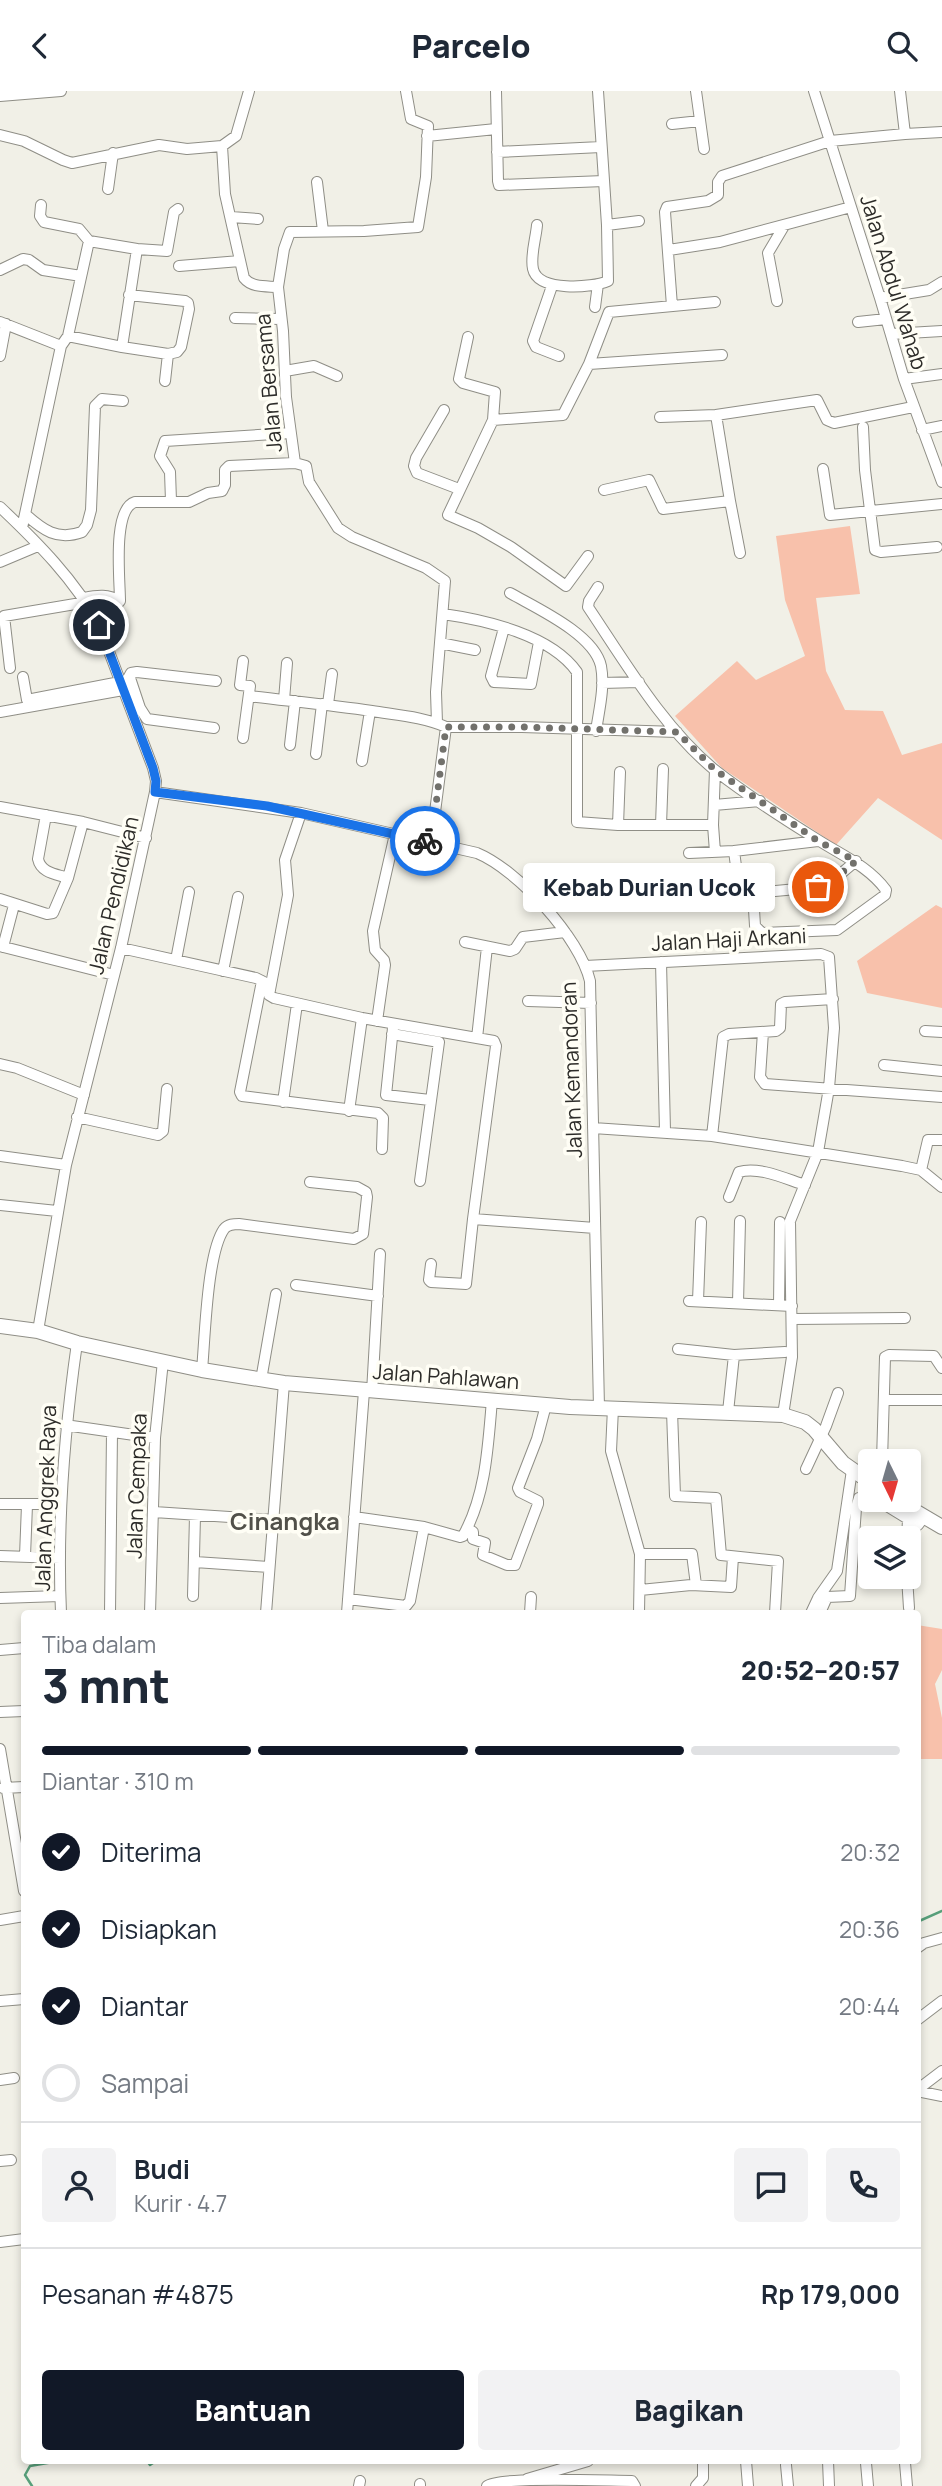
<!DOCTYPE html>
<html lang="id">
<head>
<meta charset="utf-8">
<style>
	body { margin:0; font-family:Manrope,sans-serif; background:#f2f2f3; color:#1f2937; height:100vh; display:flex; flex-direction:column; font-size:26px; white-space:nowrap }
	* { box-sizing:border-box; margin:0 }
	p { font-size:23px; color:#747a83 }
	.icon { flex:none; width:38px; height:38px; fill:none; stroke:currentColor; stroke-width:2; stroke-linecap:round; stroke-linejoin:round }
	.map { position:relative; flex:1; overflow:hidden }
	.panel { position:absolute; left:21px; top:1519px; width:900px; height:854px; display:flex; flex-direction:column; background:#fff; border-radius:7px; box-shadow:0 4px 10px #0003 }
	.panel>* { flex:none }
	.needle { width:46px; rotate:175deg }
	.controls { position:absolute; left:858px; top:1358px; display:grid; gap:14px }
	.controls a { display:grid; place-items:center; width:63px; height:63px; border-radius:7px; background:#fff; box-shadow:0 4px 10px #0003; font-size:35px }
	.pin { position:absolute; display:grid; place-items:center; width:60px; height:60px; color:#fff; margin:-30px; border:4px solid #fff; border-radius:50%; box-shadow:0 2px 7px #0007 }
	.courier { position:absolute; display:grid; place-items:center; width:70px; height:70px; margin:-35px; border:5px solid #1a73e8; border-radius:50%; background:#fff; color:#222; box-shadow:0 2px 9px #0007 }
	.bubble { position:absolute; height:49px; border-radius:7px; background:#fff; box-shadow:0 4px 10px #0003; font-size:23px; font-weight:800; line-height:49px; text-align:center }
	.overview em { font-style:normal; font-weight:800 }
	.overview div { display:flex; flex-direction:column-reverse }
	.overview { display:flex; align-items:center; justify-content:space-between; height:119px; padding:0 21px }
	h1 { font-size:46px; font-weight:800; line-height:52px }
	.bar { display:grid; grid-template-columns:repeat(4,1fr); gap:10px 7px; align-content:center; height:84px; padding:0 21px }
	.bar i { height:9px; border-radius:5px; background:#e0e1e3 }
	.bar .current { background:#111827 }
	.bar p { grid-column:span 4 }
	.line { display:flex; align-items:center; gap:18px; padding:0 21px; border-top:2px solid #e0e1e3 }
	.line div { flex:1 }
	.round { display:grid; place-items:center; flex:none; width:74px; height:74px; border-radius:7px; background:#f2f2f3 }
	ol { padding:0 21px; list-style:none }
	li { display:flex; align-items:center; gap:21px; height:77px }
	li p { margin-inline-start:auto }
	li .icon { padding:7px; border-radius:50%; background:#111827; color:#fff; stroke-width:4 }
	li:last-child { color:#747a83 }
	li i { width:38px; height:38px; border:4px solid #e0e1e3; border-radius:50% }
	.button { display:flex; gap:14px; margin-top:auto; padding:14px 21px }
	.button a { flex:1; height:80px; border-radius:7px; background:#111827; color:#fff; font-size:28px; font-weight:800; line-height:80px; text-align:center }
	.button a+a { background:#f2f2f3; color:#1f2937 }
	header { display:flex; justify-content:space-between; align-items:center; height:91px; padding:0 21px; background:#fff; font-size:32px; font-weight:800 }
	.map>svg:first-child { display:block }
	.green { fill:#f8c1ab }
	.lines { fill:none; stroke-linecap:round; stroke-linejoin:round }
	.stream { stroke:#579f7a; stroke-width:2.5 }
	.minor-casing { stroke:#8f8e86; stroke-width:12 }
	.tertiary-casing { stroke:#8f8e86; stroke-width:16 }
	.minor { stroke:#fff; stroke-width:10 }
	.tertiary { stroke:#fff; stroke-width:14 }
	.done { stroke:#72716c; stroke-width:7; stroke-dasharray:0 12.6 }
	.route { stroke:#1a73e8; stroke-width:9 }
	.labels { text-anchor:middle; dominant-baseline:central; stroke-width:7; stroke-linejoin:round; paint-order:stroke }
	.street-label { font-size:21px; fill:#2d2c29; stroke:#fffef5 }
	.quarter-label { font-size:24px; font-weight:bold; fill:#515049; stroke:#fffef5 }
</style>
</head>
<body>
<header><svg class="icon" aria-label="back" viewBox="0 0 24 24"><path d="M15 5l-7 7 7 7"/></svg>Parcelo<svg class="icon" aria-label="search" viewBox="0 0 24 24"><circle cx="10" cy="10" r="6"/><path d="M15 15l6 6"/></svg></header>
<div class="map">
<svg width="942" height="2395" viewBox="0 0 942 2395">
	<rect width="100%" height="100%" fill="#f1f0e7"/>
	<!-- green -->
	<path class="green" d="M 850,435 L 860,503 L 816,507 L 826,580 L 845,619 L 883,620 L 902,664 L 942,652 L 942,749 L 878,707 L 836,754 L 722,677 L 675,625 L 737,570 L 756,589 L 805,565 L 785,509 L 776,445 Z
		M 936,814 L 942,817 L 942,917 L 867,902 L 857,870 Z
		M 917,1534 L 942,1538 L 942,1579 L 935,1593 L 942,1627 L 942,1668 L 917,1668 Z"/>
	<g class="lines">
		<!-- stream -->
		<path class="stream" d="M 917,1831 L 942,1820
			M 147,2370 L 150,2374 L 156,2370
			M 32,2395 L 25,2384 L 30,2375 L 59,2370"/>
		<!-- minor casing -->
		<g class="minor-casing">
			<path id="minor" d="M 249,0 L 236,45 L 222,55 L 225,103 L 244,187 C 252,197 266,195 278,196
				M 406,0 L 411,28 L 428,35 L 426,86 L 418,136 L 364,140 L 290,141 L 284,158 L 278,196 L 283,240 L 286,306 L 295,372 L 306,375 L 309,391 L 338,437 L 352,446 L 426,477 L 445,490 L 436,601 L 437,632
				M 496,0 L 498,90 L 499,94 L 604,90
				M 696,0 L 704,58
				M 814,0 L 880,207 L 904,288 L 942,391
				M 0,5 L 61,0
				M 672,33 L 700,30
				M 905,43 L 942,41
				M 0,44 L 24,50 L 63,69 L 72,72 L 159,54 L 187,58 L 222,55
				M 427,45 L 496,38
				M 497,61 L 601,56
				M 317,91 L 323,140
				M 108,98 L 113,62
				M 231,126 L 258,128
				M 537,134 C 536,147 530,165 533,178 C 538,201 592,197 608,190 L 607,134 L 598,0
				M 607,134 L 639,130
				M 137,158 L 167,160 L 174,121 L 178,118
				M 669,159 L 720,151 L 851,116
				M 179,175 L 240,170
				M 0,179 L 23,168 L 29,169 L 43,179 L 81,185
				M 552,195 L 533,250 L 536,256 L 559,265
				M 880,207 L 929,199 L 942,191
				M 777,210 L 768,162 L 784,135
				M 672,215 L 665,121 L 667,116 L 708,110 L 718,104 L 718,91 L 722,85 L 830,50 L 905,43 L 900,0
				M 595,216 L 598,193
				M 235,227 L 281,228
				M 0,231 L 61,255
				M 858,231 L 886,228
				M 891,243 L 942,240
				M 68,245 L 89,150
				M 468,246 L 459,288 L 463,292 L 495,301 L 493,329
				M 122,256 L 168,263 L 177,261 L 181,256 L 189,218 L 188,212 L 185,210 L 129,204
				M 0,265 L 6,233
				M 589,273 L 609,221 L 715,211
				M 285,280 L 314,275 L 337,285
				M 904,288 L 942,283
				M 165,290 L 168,263
				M 444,319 L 416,367 L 414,375 L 417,382 L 459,398
				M 660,326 L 716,324 L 817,309 L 827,329 L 834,332 L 913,316
				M 863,336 L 865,379 L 875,459 L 881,461 L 937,456
				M 922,339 L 942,335
				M 823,378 L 830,424 L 942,413
				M 604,399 L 649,389 L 663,418 L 730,410 L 716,324
				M 171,410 L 170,381 L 160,365 L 165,350 L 290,342
				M 730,410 L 740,462
				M 0,416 C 37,451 75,489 99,534 L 153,677 L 156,690 L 155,701 L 121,857 L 66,1074 L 38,1240
				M 25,423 C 43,439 57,450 82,441 L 87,434 L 91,419 L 95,315 L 102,308 L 123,310
				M 22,437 L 61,255 L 68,245 L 122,256 L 137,158 L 89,150 L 79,138 L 44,131 L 40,125 L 41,114
				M 588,465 L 566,495 L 511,456 L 478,437 L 448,424 L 493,329 L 563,324 L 589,273 L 722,264
				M 0,471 L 38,455
				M 598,496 L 589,510 L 588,516 C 625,571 664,638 716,680 C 748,705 784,728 818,749 C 843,765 868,775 886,799 L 885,804 L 837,839 L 762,842 L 755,835 L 753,802
				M 510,502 C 536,517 594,543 601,575 C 605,596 599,619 596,640
				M 84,507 C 98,504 108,503 120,510
				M 443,523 C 486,529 551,544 577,581 L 577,731 L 618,734 L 713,734
				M 99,534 L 120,510 C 120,489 112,418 135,411 L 189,411 L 208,402 L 222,400 L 225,394 L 225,379 L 229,375 L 295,372
				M 504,537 L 491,585 L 494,591 L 531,593 L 539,551
				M 440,552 L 475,559
				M 243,570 L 240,594 L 250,595 L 243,647
				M 10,577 L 4,525 L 87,511
				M 23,586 L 27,609 L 120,591
				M 130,587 L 140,617 L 147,628 L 214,637
				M 126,591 L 131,582 L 137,581 L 216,590
				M 602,592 L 639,591
				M 249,605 C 290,610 331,614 372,620 C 396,624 424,626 446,636 L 522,636 L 677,641
				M 284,609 L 287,572
				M 328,613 L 332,583
				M 0,621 L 123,599
				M 290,654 L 295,610
				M 316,663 L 322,613
				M 362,670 L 370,620
				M 155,701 L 301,722 L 477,762 C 518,779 580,847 590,890 L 599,1317
				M 714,714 L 760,710
				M 0,716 L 83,731 L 146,747
				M 301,722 L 285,769 L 288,804 L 269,904 L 274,907 L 362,927 L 494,950 L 496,955 L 473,1128 L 595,1137
				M 46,724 L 38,768 C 41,782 56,783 68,787
				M 618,734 L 620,681
				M 661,734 L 663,678
				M 431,752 L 446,636
				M 734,760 L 739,798 L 743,801 L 753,802 L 818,796 L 832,790 L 856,770
				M 715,761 L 713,734 L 715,679
				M 689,762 L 734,760 L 818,750
				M 0,808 L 47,823 L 53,822 L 68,787 L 83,731
				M 548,819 L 549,793 L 554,787 L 689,786
				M 465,851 L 510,860 L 515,858 L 523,846 L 565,841
				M 0,855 L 114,884
				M 3,856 L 14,814
				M 121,857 L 256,887 L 268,893
				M 176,869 L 189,801
				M 661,871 L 665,1040
				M 585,875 L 821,863 L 829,866 L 834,937 L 829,997 L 818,1061 L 790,1130 L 792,1266 L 783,1324
				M 223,880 L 238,806
				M 262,890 L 240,1001 L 242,1005 L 378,1022 L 383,1027 L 382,1058
				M 528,910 L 591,912
				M 377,930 L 385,874 L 384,869 L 375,859 L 373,840 L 395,743
				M 393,937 L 386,1004 L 430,1009
				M 925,940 L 942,941
				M 763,941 L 760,986 L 765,993 L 942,1006
				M 392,943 L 439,951 L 420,1090
				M 477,947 L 487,856
				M 0,973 L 17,977 L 84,1004
				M 884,974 L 942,980
				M 283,1011 L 297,913
				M 349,1020 L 362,927
				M 77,1026 L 158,1044 L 163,1040 L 167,998
				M 593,1037 L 712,1045 L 902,1075 L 921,1079 L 942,1096
				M 712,1045 L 723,946 L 729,943 L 776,940 L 780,937 L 781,913 L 785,911 L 833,908
				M 0,1065 L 66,1074
				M 921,1079 L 928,1049 L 942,1049
				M 729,1106 L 739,1081 C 759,1075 786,1088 805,1094
				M 0,1114 L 57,1120
				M 431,1173 L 429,1189 L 431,1191 L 466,1193 L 473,1128
				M 296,1194 L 378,1205
				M 689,1210 L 792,1215
				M 698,1210 L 701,1131
				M 738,1212 L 740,1130
				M 779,1214 L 780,1131
				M 793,1228 L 905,1227
				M 678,1258 L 734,1264 L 785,1261
				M 202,1279 C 205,1247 207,1162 224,1138 C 228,1133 234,1133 239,1133 L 354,1148 L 363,1143 L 367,1106 L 366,1101 L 357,1096 L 310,1091
				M 261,1289 L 276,1203
				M 372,1301 L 380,1163
				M 885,1309 L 942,1309
				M 613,1317 L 611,1360 L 640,1463 L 639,1522
				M 672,1320 L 675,1405 L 716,1407 L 721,1464 L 778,1470 L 775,1522
				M 728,1321 L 734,1264
				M 65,1334 L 155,1347
				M 882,1370 L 885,1266 L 889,1264 L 934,1265 L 942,1277
				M 806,1378 L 826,1335 L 838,1302
				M 877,1409 L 918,1434 L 924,1426
				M 0,1413 L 60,1413
				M 154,1421 L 274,1429
				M 354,1426 L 424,1436
				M 467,1437 L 473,1441 L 473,1448 L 485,1452 L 483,1464 L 507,1474 L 515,1474 L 538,1413 L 538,1410 L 520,1401 L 518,1397 L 537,1348 L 546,1314
				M 907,1447 L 908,1429
				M 640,1463 L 692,1463 L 696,1494
				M 0,1465 L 60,1467
				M 25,1465 L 27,1414
				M 195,1471 L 269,1476
				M 907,1486 L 909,1517
				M 640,1499 L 691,1494 L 731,1496 L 733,1466
				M 193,1505 L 195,1425
				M 0,1507 L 60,1505
				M 348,1508 L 406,1515 L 410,1510 L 424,1436 L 460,1446 L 463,1445 C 486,1404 488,1355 492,1309
				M 61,1522 C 57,1431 64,1343 77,1252
				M 110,1522 L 112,1341
				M 150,1522 L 155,1347 L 163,1270
				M 266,1522 L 284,1292
				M 347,1522 L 364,1300
				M 530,1522 L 531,1506
				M 811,1522 L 818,1507 L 837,1480 L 852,1379
				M 820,1522 L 827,1506 L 850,1505 L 856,1417 L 859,1407 L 870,1406
				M 0,1559 L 24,1557
				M 0,1621 L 24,1620
				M 0,1658 L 24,1800
				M 3,1697 L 24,1696
				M 0,1829 L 24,1825
				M 917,1857 L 924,1852 L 942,1847
				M 0,1910 L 24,1908
				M 917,1929 L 942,1910
				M 0,1989 L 14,1987
				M 917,1999 L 942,1980
				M 917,2000 L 942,2005
				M 0,2070 L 11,2069
				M 0,2151 L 24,2148
				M 746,2370 L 748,2395
				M 828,2370 L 829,2395
				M 866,2372 L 868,2395
				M 905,2372 L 907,2395
				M 786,2374 L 788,2395
				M 527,2388 L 588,2370
				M 359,2395 L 360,2390
				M 420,2395 L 420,2393
				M 487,2395 C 499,2385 609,2390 632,2390 L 635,2395
				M 696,2395 L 703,2387 L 703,2372"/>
		</g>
		<!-- tertiary casing -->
		<g class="tertiary-casing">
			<path id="tertiary" d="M 0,1235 L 38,1240 L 77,1252 L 202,1279 L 284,1292 L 570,1316 L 783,1324 L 805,1331 L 814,1338 L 843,1372 L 870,1391
				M 896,1409 L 942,1436"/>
		</g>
		<!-- minor -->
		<use href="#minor" class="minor"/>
		<!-- tertiary -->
		<use href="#tertiary" class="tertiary"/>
	</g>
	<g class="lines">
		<!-- done -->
		<path class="done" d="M 425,750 L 431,752 L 446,636 L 522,636 L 677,641 L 715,679 L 818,750 L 856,770 L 832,790 L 818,796"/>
		<!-- route -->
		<path class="route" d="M 99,534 L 153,677 L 156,690 L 155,701 L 267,715 L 425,750"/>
	</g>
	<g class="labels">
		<!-- street labels -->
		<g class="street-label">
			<text transform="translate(894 191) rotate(73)">Jalan Abdul Wahab</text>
			<text transform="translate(268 292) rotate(-95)">Jalan Bersama</text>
			<text transform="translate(113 804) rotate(-77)">Jalan Pendidikan</text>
			<text transform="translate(729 848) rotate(-3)">Jalan Haji Arkani</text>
			<text transform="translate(571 979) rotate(-92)">Jalan Kemandoran</text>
			<text transform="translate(446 1285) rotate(4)">Jalan Pahlawan</text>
			<text transform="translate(136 1395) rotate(-88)">Jalan Cempaka</text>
			<text transform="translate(45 1407) rotate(-88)">Jalan Anggrek Raya</text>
		</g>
		<!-- quarter labels -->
		<g class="quarter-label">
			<text x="285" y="1429">Cinangka</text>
		</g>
	</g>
</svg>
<div class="controls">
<a><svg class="needle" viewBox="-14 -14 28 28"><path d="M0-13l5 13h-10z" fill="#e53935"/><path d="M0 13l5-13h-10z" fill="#747a83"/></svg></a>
<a><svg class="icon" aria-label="layers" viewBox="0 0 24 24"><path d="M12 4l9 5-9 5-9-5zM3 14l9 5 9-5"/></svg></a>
</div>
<div class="pin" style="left:818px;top:796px;background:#ea580c"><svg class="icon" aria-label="bag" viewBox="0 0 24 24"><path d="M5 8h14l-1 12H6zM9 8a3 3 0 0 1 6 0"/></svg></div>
<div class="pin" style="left:99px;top:534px;background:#1f2937"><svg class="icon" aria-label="home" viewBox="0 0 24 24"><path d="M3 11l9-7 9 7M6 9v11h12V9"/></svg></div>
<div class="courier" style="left:425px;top:750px"><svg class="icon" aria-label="bike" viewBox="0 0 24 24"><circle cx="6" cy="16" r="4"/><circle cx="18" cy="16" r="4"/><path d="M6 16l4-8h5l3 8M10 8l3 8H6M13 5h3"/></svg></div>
<div class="bubble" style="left:523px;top:772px;width:252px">Kebab Durian Ucok</div>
<section class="panel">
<div class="overview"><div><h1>3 mnt</h1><p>Tiba dalam</p></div><em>20:52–20:57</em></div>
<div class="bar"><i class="current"></i><i class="current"></i><i class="current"></i><i></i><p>Diantar · 310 m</p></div>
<ol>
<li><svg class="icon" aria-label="check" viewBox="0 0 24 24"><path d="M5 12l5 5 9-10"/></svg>Diterima<p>20:32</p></li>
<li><svg class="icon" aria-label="check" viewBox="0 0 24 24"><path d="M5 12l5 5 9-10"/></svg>Disiapkan<p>20:36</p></li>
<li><svg class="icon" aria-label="check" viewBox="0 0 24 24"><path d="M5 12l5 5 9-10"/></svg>Diantar<p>20:44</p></li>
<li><i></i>Sampai</li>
</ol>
<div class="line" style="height:126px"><a class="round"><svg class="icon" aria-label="person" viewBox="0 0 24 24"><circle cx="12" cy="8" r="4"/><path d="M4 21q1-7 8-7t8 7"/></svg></a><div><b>Budi</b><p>Kurir · 4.7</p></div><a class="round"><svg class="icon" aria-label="chat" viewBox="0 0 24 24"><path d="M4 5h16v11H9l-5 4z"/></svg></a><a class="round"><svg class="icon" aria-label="phone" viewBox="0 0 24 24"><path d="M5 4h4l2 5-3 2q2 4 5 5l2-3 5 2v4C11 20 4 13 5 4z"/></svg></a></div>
<div class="line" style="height:91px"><div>Pesanan #4875</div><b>Rp 179,000</b></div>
<div class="button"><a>Bantuan</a><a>Bagikan</a></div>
</section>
</div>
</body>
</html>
